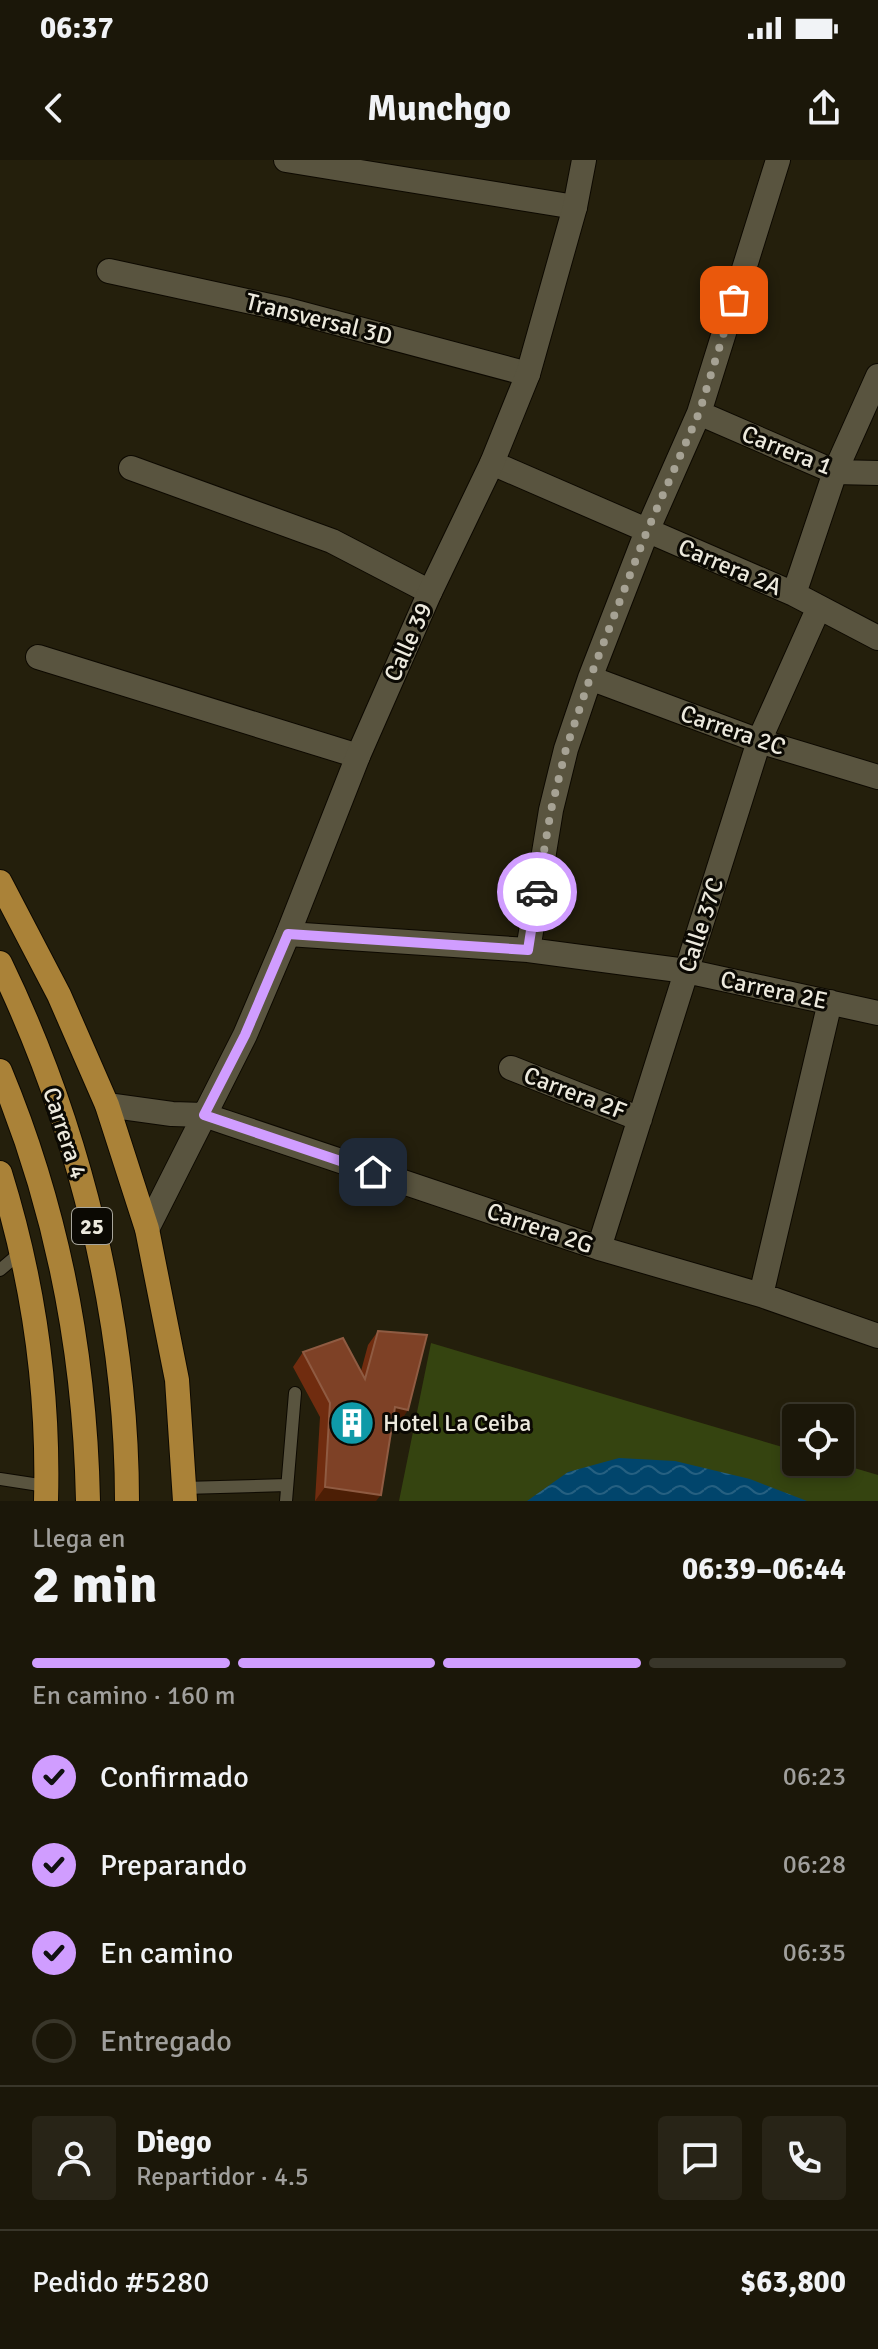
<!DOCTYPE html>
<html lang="es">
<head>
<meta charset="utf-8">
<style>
	body { margin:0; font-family:Signika,sans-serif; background:#282417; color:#f1f3f6; height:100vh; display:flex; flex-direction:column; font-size:30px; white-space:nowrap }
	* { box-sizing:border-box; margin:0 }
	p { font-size:26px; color:#a09f9c }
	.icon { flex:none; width:44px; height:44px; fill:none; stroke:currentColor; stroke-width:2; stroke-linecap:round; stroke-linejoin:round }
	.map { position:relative; height:1341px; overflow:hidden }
	.details { display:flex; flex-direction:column; background:#1b1709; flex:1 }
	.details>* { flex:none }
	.buttons { position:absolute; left:782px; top:1244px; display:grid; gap:16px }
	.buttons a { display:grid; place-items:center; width:72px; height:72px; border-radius:8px; background:#1b1709; box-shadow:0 4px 12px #0003,0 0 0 2px #39362a; font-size:40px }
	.pin { position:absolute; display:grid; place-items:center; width:68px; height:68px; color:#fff; margin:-34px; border-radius:16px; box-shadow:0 4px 12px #0006 }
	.courier { position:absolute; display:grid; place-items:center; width:80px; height:80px; margin:-40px; border:6px solid #d09dff; border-radius:50%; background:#fff; color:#222; box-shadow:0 2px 10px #0007 }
	.summary em { font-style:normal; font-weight:700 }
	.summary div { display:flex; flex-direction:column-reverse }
	.summary { display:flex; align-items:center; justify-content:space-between; height:136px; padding:0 32px }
	h1 { font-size:52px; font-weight:700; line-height:60px }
	.bar { display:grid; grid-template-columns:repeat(4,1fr); gap:12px 8px; align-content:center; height:96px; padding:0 32px }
	.bar i { height:10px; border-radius:6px; background:#39362a }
	.bar .on { background:#d09dff }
	.bar p { grid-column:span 4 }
	.line { display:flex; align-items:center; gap:20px; padding:0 32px; border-top:2px solid #39362a }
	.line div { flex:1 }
	.round { display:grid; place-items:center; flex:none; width:84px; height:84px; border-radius:8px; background:#282417 }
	ol { padding:0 32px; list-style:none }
	li { display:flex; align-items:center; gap:24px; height:88px }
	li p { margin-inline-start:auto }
	li .icon { padding:8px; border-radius:50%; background:#d09dff; color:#111; stroke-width:4 }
	li:last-child { color:#a09f9c }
	li i { width:44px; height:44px; border:4px solid #39362a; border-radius:50% }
	.status { display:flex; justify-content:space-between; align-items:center; height:56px; padding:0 40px; background:#1b1709; direction:ltr }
	.status svg { height:22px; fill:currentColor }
	header { display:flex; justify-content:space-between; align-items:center; height:104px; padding:0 32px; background:#1b1709; font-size:36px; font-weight:700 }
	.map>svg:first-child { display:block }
	.park { fill:#354410 }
	.water { fill:url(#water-waves) }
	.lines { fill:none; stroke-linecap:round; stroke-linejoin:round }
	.service-casing { stroke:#0d0900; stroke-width:14 }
	.minor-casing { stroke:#0d0900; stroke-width:26 }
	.tertiary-casing { stroke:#0d0900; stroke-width:26 }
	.trunk-casing { stroke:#0d0900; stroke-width:26 }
	.service { stroke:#59543f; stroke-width:12 }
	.minor { stroke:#59543f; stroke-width:24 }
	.tertiary { stroke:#59543f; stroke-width:24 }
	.trunk { stroke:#aa8238; stroke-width:24 }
	.wall { fill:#702c0f }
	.shaded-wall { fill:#4c1e05 }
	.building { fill:#7e4126; stroke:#8f5b42; stroke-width:2 }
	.done { stroke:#a6a294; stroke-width:8; stroke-dasharray:0 14.4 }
	.route { stroke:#d09dff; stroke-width:10 }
	.labels { text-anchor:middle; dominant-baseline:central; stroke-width:6; stroke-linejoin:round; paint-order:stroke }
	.shield { fill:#0b0903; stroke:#a8a69c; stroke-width:2 }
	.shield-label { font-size:22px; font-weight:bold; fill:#ece9dd }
	.street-label { font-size:24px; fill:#ece9dd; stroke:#0b0903 }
	.poi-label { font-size:24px; fill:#ece9dd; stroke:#0b0903; text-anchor:start }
</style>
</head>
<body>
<div class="status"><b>06:37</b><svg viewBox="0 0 49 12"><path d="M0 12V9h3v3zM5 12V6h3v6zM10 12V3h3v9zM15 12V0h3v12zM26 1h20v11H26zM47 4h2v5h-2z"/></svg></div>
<header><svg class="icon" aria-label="back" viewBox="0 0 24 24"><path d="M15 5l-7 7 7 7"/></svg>Munchgo<svg class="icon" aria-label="share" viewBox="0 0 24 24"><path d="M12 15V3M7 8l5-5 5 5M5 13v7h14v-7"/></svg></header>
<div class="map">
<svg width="878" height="1341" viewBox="0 0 878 1341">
	<defs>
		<pattern id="water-waves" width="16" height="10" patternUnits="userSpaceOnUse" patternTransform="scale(2)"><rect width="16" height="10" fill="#01456c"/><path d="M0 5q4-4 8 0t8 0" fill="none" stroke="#266081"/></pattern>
	</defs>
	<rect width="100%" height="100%" fill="#241f0c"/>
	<!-- park -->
	<path class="park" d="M 431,1183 L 796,1291 L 796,1302 L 834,1302 L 878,1315 L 878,1341 L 399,1341 Z"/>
	<!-- water -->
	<path class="water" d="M 619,1298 L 675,1301 L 750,1319 L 807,1341 L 527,1341 L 568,1312 Z"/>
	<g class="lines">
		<!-- service casing -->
		<g class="service-casing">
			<path id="service" d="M 0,1110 L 21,1092
				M 0,1319 L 46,1326
				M 184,1328 L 287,1325
				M 286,1341 L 295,1233"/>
		</g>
		<!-- minor casing -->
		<g class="minor-casing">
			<path id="minor" d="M 286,0 L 575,47
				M 109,111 L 288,150 L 528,214
				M 699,253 L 835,312 L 878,313
				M 492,303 L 794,434 L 878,478
				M 131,308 L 332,381 L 430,432
				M 794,434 L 835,312 L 878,216
				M 38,497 L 358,596
				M 590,518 L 759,581 L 878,617
				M 288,774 L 528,790 L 686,811 L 878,853
				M 528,790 L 551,650 L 566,589 L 590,518 L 647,371 L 699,253 L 778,0
				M 511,908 L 640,959
				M 204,955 L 599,1088 L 761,1135 L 878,1176
				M 599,1088 L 759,581 L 819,447
				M 761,1135 L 830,842"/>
		</g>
		<!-- tertiary casing -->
		<g class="tertiary-casing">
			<path id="tertiary" d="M 107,945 L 172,954 L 204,955
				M 147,1069 L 245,875 L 288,774 L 358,596 L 430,432 L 492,303 L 528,214 L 575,47 L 584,0"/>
		</g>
		<!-- trunk casing -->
		<g class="trunk-casing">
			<path id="trunk" d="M 0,722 L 59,835 L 107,945 L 147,1069 L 177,1220 L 185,1341
				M 0,803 C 79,966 127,1160 127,1341
				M 0,911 C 57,1048 85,1192 88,1341
				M 0,1013 C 33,1119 49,1231 46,1341"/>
		</g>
		<!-- service -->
		<use href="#service" class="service"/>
		<!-- minor -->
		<use href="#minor" class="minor"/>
		<!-- tertiary -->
		<use href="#tertiary" class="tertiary"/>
		<!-- trunk -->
		<use href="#trunk" class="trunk"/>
	</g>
	<!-- wall -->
	<path class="wall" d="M 378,1171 L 398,1265 L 392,1263 L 376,1341 L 315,1341 L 320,1257 L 293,1207 L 303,1192 L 361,1211 L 368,1185 Z"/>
	<!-- shaded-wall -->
	<path class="shaded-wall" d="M 395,1247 L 408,1250 L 398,1265 L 385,1262 Z
		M 325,1327 L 381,1335 L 376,1341 L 315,1341 Z"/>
	<!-- building -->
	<path class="building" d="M 378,1171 L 427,1175 L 408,1250 L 395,1247 L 381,1335 L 325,1327 L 330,1243 L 303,1192 L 343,1178 L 365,1219 Z"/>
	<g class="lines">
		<!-- done -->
		<path class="done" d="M 537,732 L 551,650 L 566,589 L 590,518 L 647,371 L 699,253 L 734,140"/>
		<!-- route -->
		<path class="route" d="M 373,1012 L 204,955 L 245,875 L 288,774 L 528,790 L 537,732"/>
	</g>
	<!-- icons -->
	<defs>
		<g id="building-disc" transform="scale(2.3)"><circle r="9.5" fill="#0f9aa8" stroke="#0b0903"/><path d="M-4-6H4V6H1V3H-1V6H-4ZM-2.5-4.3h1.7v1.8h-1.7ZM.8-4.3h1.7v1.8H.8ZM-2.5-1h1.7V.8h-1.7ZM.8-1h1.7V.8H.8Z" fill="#fff"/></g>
	</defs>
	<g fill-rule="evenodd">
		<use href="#building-disc" x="352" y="1263"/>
	</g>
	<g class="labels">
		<!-- shield labels -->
		<rect class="shield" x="72" y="1048" width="40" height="36" rx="6"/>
		<g class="shield-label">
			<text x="92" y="1066">25</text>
		</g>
		<!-- street labels -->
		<g class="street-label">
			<text transform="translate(319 159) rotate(14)">Transversal 3D</text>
			<text transform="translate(787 290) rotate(22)">Carrera 1</text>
			<text transform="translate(730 407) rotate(23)">Carrera 2A</text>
			<text transform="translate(408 482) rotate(-66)">Calle 39</text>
			<text transform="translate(733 570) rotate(19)">Carrera 2C</text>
			<text transform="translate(701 765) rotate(-72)">Calle 37C</text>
			<text transform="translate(774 830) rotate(12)">Carrera 2E</text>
			<text transform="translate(575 933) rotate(21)">Carrera 2F</text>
			<text transform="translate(65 973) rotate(72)">Carrera 4</text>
			<text transform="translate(540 1068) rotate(19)">Carrera 2G</text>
		</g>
		<!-- poi labels -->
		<g class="poi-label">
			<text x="383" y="1263">Hotel La Ceiba</text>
		</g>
	</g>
</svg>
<div class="buttons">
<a><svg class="icon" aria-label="locate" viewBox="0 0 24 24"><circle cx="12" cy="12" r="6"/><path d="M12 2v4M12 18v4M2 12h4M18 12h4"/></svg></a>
</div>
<div class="pin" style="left:734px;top:140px;background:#ea580c"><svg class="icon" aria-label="bag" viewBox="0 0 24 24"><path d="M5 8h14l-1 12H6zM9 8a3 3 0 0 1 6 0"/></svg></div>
<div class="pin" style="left:373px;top:1012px;background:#1f2937"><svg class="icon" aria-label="home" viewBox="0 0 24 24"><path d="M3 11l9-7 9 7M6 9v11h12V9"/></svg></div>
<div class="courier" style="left:537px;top:732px"><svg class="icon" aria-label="car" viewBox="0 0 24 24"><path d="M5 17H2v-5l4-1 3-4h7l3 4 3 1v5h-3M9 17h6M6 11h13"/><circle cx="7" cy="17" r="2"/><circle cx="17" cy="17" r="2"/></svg></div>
</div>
<section class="details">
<div class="summary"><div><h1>2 min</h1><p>Llega en</p></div><em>06:39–06:44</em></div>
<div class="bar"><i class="on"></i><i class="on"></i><i class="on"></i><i></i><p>En camino · 160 m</p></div>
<ol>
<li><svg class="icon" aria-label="check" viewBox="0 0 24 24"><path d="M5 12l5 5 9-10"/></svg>Confirmado<p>06:23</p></li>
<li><svg class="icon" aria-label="check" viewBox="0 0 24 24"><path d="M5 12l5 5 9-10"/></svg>Preparando<p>06:28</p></li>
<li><svg class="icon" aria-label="check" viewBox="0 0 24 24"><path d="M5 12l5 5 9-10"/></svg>En camino<p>06:35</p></li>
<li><i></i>Entregado</li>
</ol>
<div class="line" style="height:144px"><a class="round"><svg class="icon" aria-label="person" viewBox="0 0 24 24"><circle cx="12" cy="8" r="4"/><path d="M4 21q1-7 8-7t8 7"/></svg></a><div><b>Diego</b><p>Repartidor · 4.5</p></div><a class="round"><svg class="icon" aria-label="chat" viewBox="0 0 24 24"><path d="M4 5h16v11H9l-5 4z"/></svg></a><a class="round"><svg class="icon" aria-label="phone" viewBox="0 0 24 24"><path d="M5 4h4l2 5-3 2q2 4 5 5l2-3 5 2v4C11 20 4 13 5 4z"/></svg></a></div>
<div class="line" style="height:104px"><div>Pedido #5280</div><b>$63,800</b></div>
</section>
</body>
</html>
